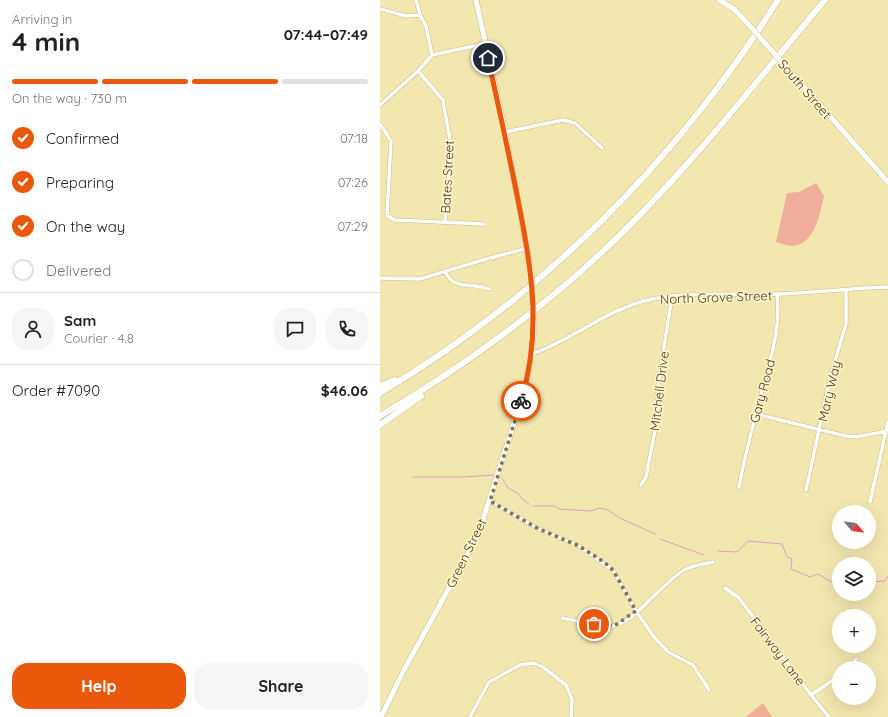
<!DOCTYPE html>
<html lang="en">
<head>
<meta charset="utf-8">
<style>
	body { margin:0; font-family:Quicksand,sans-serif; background:#f6f6f6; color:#222; height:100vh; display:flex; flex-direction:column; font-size:15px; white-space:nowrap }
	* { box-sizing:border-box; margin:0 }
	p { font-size:13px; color:#767676 }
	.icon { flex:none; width:22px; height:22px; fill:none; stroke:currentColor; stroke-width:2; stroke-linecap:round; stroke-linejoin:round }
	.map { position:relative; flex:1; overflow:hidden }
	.side { display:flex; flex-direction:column; background:#fff; width:380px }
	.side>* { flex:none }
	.needle { width:26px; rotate:118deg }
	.tools { position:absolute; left:452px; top:505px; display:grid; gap:8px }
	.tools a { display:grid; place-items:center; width:44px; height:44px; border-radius:50%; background:#fff; box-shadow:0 4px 16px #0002; font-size:20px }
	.pin { position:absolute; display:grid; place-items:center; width:34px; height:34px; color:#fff; margin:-17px; border:2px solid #fff; border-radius:50%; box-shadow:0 1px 4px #0007 }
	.courier { position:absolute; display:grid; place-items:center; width:40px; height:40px; margin:-20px; border:3px solid #ea580c; border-radius:50%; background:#fff; color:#222; box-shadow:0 1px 5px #0007 }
	.summary em { font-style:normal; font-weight:800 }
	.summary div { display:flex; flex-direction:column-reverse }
	.summary { display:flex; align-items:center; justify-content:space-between; height:68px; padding:0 12px }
	h1 { font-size:26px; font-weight:800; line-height:30px }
	.bar { display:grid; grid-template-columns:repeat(4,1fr); gap:6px 4px; align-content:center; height:48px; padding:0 12px }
	.bar i { height:5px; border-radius:3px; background:#e0e0e0 }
	.bar .active { background:#ea580c }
	.bar p { grid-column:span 4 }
	.line { display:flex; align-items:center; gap:10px; padding:0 12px; border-top:1px solid #e0e0e0 }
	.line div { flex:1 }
	.round { display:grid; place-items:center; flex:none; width:42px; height:42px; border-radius:16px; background:#f6f6f6 }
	ol { padding:0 12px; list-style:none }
	li { display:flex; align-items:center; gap:12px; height:44px }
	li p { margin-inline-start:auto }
	li .icon { padding:4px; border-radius:50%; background:#ea580c; color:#fff; stroke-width:4 }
	li:last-child { color:#767676 }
	li i { width:22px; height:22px; border:2px solid #e0e0e0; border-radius:50% }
	.action { display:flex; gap:8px; margin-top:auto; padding:8px 12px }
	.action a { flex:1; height:46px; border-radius:16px; background:#ea580c; color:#fff; font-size:16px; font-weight:800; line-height:46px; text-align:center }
	.action a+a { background:#f6f6f6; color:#222 }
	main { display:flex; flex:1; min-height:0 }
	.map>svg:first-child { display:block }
	.green { fill:#f0ae9b }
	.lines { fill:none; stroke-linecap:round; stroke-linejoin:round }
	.stream { stroke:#df9ccc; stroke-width:1 }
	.street-casing { stroke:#c8bc87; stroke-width:4.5 }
	.secondary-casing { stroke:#c8bc87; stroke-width:6 }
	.highway-casing { stroke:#c8bc87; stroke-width:7 }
	.street { stroke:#fff; stroke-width:3.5 }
	.secondary { stroke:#fff; stroke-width:5 }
	.highway { stroke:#fff; stroke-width:6 }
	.secondary-bridge-casing { stroke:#c8bc87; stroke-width:6; stroke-linecap:butt }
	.secondary-bridge { stroke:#fff; stroke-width:5 }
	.done { stroke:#7f7856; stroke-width:4; stroke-dasharray:0 7.2 }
	.route { stroke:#ea580c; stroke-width:5 }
	.labels { text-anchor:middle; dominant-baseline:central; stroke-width:3; stroke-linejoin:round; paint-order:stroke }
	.street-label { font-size:13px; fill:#413c26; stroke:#fef4c8 }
</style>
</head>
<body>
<main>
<section class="side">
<div class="summary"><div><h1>4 min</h1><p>Arriving in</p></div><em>07:44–07:49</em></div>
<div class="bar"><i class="active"></i><i class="active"></i><i class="active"></i><i></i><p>On the way · 730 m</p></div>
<ol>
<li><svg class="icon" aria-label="check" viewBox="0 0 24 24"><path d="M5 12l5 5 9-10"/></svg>Confirmed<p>07:18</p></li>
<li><svg class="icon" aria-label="check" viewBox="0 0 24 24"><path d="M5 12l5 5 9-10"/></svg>Preparing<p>07:26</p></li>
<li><svg class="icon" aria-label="check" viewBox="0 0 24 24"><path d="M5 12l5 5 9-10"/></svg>On the way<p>07:29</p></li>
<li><i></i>Delivered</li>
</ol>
<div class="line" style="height:72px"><a class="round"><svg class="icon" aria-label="person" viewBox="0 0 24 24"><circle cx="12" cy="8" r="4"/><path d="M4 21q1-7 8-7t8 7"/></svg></a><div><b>Sam</b><p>Courier · 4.8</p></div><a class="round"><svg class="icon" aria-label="chat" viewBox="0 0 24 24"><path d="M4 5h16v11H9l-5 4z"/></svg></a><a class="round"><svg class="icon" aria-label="phone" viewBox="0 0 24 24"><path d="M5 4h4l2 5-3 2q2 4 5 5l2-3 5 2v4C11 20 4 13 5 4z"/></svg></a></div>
<div class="line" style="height:52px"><div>Order #7090</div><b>$46.06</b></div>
<div class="action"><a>Help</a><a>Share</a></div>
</section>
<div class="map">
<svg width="508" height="717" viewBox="0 0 508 717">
	<rect width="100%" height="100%" fill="#f3e7b0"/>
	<!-- green -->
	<path class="green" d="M 436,183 L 444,196 C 440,213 435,245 412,246 C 407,246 401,243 396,242 L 407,193 L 419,192 Z
		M 383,703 L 392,717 L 366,717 Z"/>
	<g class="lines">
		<!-- stream -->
		<path class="stream" d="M 33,477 L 83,477 L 114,475
			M 122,478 L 128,488 L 139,494 L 142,499 L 149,504
			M 153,506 L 175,506 L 179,509 L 211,511 L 219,508 L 228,510 L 240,518 L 275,534
			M 280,539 L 324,555
			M 338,551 L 357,552 L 368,541 L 402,544 L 407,557 L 412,559 L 411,569 L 430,577 L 438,574 L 455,584 L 459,581
			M 489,582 L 505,581 L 508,576"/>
		<!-- street casing -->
		<g class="street-casing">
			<path id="street" d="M 36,0 L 41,17 L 46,26 L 52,55
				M 0,9 L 26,16 L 40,15
				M 38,71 L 63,100 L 64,107 L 71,145 L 65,221
				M 0,105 L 38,71 L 52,55 L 104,44
				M 0,124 L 11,141 L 7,215 L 14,220 L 104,224
				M 125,132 L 183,120 L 195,123 L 222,148
				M 65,272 C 76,292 90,281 109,289
				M 0,278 L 40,279 L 106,259 L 148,248
				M 152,354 C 191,340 224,312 264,301 C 306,290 353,296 396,294 C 434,293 471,288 508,287
				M 376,414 L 466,436 L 476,437 L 508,431
				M 261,485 L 266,477 L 277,420 L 278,385 L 292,296
				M 359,487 C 366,449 376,413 386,376 C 394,345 400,327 397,294
				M 426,490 L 451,374 L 466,324 L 466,290
				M 110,501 L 157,528 L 199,546 L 233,570 L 256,611 L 274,637 L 288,652 L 313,665 L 329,690
				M 490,502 L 508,422
				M 345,588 L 359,598 L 431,695 L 449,717
				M 182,618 L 227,627 C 257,624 280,583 306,569 C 314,565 325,564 333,562
				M 470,668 L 476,659
				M 431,695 L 459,676
				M 90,717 L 109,682 L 140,665 L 153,663 L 163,667 L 186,685 L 192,699 L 191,717"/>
		</g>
		<!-- secondary casing -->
		<g class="secondary-casing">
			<path id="secondary" d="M 96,0 L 125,132 L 151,270
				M 339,0 L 354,9 L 369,25
				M 384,42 L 391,50
				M 404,64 L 508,182
				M 1,717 L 24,670 L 98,535 L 144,392 L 151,358 L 154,328"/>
		</g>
		<!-- highway casing -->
		<g class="highway-casing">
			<path id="highway" d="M 0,386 L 15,380
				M 0,393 C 163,296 297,160 398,0
				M 0,416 C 88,364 170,304 243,232 C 316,160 379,78 445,0
				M 0,425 L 41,396"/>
		</g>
		<!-- street -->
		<use href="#street" class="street"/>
		<!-- secondary -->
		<use href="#secondary" class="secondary"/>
		<!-- highway -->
		<use href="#highway" class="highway"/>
		<!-- secondary-bridge casing -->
		<g class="secondary-bridge-casing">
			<path id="secondary-bridge" d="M 369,25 L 384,42
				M 391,50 L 404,64
				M 151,270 L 154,328"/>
		</g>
		<!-- secondary-bridge -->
		<use href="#secondary-bridge" class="secondary-bridge"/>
	</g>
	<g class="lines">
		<!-- done -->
		<path class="done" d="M 141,401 L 110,501 L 157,528 L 199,546 L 224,562 L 233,570 L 256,611 L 234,626 L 214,624"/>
		<!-- route -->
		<path class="route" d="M 108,58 C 118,104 128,149 137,195 C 151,266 163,330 141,401"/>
	</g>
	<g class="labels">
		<!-- street labels -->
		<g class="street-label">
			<text transform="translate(425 89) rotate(49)">South Street</text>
			<text transform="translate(67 177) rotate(-87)">Bates Street</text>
			<text transform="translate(336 297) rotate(-2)">North Grove Street</text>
			<text transform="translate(279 391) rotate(-83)">Mitchell Drive</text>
			<text transform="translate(382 391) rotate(-75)">Gary Road</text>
			<text transform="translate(449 391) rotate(-77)">Mary Way</text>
			<text transform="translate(86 553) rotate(-64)">Green Street</text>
			<text transform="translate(398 651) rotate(53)">Fairway Lane</text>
		</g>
	</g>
</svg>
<div class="tools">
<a><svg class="needle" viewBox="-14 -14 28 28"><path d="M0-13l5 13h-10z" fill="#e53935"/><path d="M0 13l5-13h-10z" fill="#767676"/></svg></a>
<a><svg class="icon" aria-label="layers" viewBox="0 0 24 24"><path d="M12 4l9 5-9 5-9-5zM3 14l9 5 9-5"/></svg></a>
<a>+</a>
<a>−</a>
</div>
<div class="pin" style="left:214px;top:624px;background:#ea580c"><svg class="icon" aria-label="bag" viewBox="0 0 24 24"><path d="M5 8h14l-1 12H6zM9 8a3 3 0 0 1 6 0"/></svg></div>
<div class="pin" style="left:108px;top:58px;background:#1f2937"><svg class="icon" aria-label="home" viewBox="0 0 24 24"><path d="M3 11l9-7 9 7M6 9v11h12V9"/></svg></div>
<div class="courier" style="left:141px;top:401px"><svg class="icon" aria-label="bike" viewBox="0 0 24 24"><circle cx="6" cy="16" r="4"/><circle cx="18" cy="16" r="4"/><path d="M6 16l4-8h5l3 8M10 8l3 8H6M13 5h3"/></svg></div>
</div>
</main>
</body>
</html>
